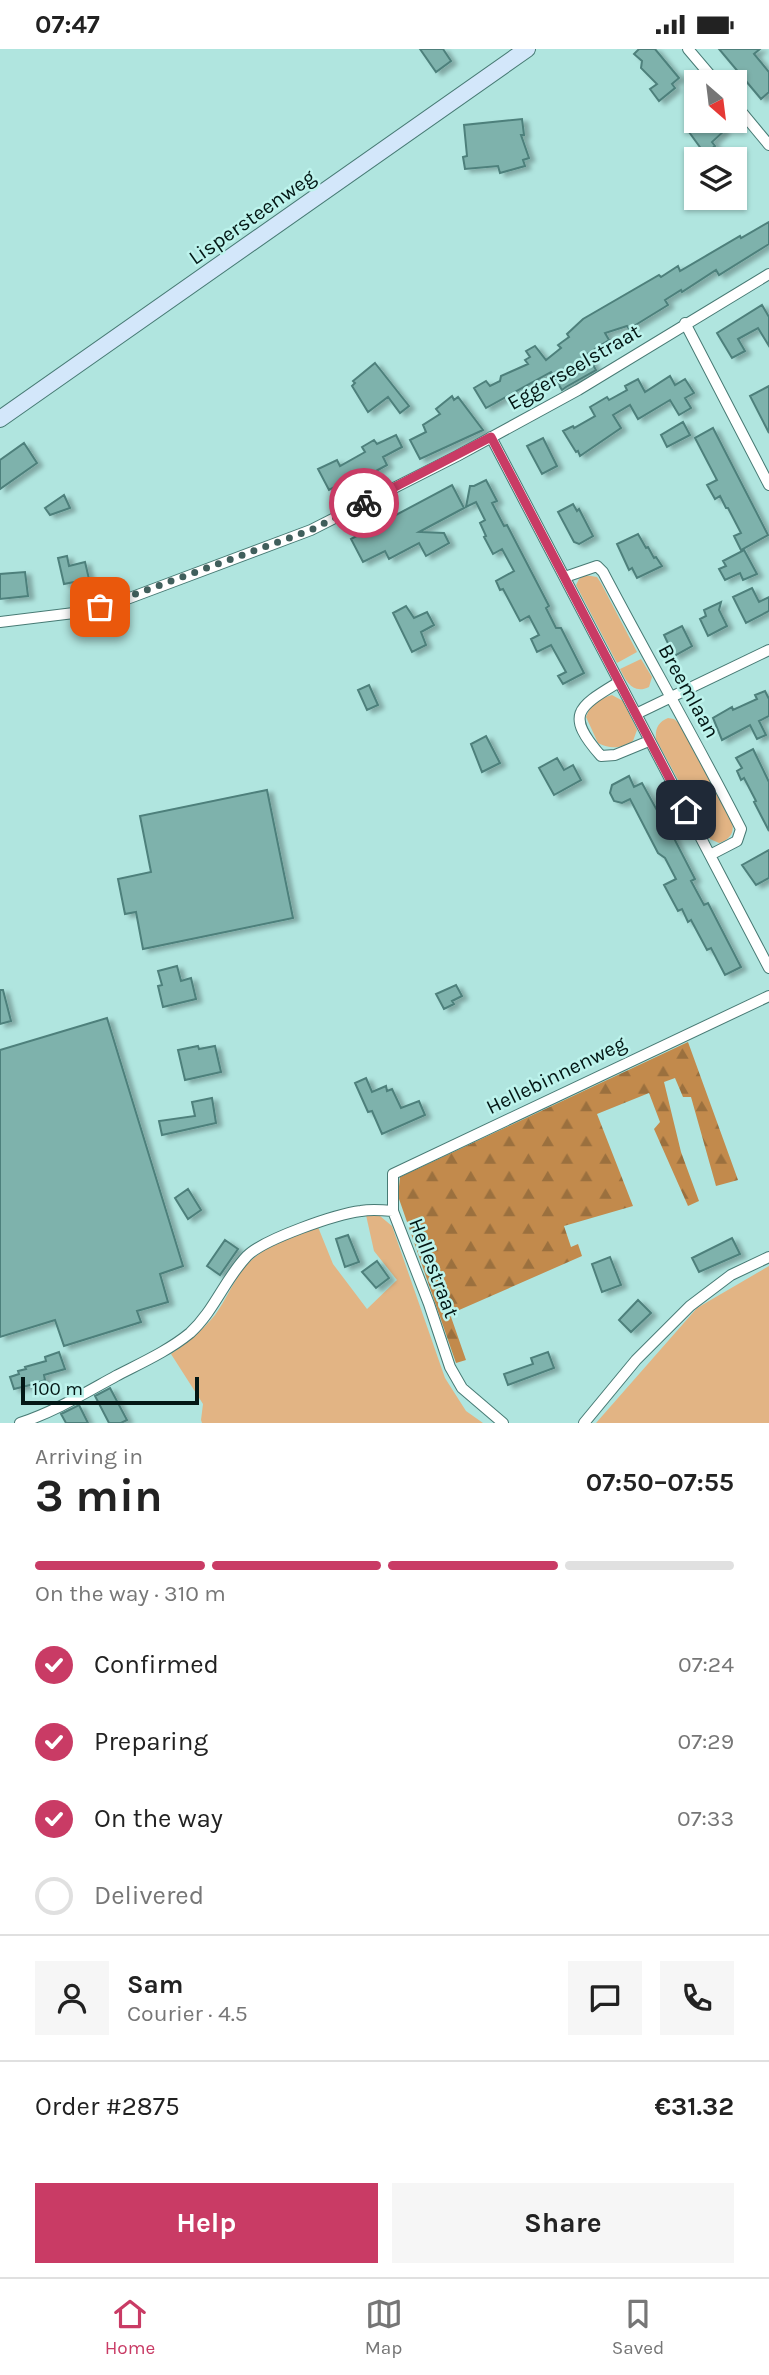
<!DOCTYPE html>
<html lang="en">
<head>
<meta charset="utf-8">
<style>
	body { margin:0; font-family:Karla,sans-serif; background:#f6f6f6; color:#222; height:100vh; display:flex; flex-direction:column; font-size:26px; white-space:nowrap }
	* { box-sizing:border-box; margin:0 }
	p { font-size:23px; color:#767676 }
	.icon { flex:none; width:38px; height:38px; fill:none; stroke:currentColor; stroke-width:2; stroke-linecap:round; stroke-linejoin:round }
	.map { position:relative; height:1374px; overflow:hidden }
	.sheet { display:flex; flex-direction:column; background:#fff; flex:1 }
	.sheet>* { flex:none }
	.needle { width:46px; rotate:152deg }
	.controls { position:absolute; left:684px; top:21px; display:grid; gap:14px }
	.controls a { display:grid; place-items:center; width:63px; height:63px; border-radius:0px; background:#fff; box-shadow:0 2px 5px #0004; font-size:35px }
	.scale { position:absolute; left:21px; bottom:18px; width:178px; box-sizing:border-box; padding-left:7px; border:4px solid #031715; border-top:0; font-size:19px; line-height:24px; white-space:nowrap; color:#031715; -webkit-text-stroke:5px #bdf3ec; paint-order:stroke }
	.pin { position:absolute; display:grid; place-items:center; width:60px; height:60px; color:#fff; margin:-30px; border-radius:14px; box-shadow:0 4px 10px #0006 }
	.courier { position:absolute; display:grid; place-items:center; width:70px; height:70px; margin:-35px; border:5px solid #c93b65; border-radius:50%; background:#fff; color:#222; box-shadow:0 2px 9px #0007 }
	.head em { font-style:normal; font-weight:700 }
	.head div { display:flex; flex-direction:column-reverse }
	.head { display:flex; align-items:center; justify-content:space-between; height:119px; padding:0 35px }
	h1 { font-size:46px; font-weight:700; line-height:52px }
	.bar { display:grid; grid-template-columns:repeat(4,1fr); gap:10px 7px; align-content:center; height:84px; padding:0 35px }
	.bar i { height:9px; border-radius:5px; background:#e0e0e0 }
	.bar .current { background:#c93b65 }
	.bar p { grid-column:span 4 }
	.line { display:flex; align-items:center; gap:18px; padding:0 35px; border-top:2px solid #e0e0e0 }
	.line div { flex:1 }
	.round { display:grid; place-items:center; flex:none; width:74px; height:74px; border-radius:0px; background:#f6f6f6 }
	ol { padding:0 35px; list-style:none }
	li { display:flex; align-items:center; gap:21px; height:77px }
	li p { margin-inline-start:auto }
	li .icon { padding:7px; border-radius:50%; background:#c93b65; color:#fff; stroke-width:4 }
	li:last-child { color:#767676 }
	li i { width:38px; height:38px; border:4px solid #e0e0e0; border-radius:50% }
	.cta { display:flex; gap:14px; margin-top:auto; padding:14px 35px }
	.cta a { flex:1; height:80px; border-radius:0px; background:#c93b65; color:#fff; font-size:28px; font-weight:700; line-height:80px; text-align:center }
	.cta a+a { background:#f6f6f6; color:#222 }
	.status { display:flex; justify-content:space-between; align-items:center; height:49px; padding:0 35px; background:#fff; direction:ltr }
	.status svg { height:19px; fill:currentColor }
	.menu { display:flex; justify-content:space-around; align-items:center; height:98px; border-top:2px solid #e0e0e0; background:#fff; font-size:19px; color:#767676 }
	.menu a { display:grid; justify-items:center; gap:4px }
	.menu .current { color:#c93b65 }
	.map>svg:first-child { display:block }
	.green { fill:#e2b484 }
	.forest { fill:url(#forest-firs) }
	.building { fill:#7eb2ac; stroke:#4e807b; stroke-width:2; filter:url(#shadow) }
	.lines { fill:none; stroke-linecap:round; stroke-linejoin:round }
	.street-casing { stroke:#477a74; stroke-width:12 }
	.secondary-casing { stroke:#477a74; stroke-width:18 }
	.street { stroke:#fff; stroke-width:10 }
	.secondary { stroke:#d3e7fa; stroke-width:16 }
	.done { stroke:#405f5c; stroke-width:7; stroke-dasharray:0 12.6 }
	.route { stroke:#c93b65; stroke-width:9 }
	.labels { text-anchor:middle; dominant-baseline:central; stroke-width:5; stroke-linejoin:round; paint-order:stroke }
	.street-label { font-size:21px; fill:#031715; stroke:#bdf3ec }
</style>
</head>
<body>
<div class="status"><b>07:47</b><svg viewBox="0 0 49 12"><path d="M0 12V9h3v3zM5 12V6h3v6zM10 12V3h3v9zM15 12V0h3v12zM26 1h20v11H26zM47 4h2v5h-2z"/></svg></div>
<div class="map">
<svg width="769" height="1374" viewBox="0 0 769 1374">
	<defs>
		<pattern id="forest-firs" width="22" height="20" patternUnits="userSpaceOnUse" patternTransform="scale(1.75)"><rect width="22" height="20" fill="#c28a4c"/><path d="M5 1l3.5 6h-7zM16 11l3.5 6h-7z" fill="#9b703e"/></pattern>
		<filter id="shadow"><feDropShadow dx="5.5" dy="3" stdDeviation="2" flood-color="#0004"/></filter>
	</defs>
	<rect width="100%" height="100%" fill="#b0e5df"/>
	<!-- green -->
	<path class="green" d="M 585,526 L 597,528 L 601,534 L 637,603 L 617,614 L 576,536 L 579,530 Z
		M 641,610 L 652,628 L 649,638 C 633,646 626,632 620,620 Z
		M 612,646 L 623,652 L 637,681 L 633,692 C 620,699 612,701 598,694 L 586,668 C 591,654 599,650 612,646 Z
		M 668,669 L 674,670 L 682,677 L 732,773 C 735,784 729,791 719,794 L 710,790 L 656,690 C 655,680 658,673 668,669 Z
		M 366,1166 L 380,1167 L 392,1177 L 445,1329 L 466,1362 L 483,1374 L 202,1374 L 201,1371 L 203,1355 L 171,1305 C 187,1294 202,1282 215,1266 C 229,1247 236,1223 255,1208 C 273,1193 296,1187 318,1178 L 333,1215 L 367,1260 L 397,1231 L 374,1202 Z
		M 769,1217 L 769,1374 L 596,1374 L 697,1259 Z"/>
	<!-- forest -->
	<path class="forest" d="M 688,993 L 738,1131 L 716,1137 L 691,1048 L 683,1048 L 675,1029 L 664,1033 L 681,1103 L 699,1152 L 688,1157 L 654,1080 L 660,1073 L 649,1044 L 597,1065 L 633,1157 L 564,1177 L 571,1198 L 578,1195 L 582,1207 L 450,1265 L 466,1311 L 456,1314 L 398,1147 L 400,1128 Z"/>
	<!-- building -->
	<path class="building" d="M 420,0 L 443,0 L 451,12 L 436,23 Z
		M 639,0 L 655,0 L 679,29 L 672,35 L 675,39 L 659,52 L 650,40 L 657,35 L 641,19 L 642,12 L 634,5 Z
		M 719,0 L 760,0 L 754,5 L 769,23 L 769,43 L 761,50 Z
		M 522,70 L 524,86 L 521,86 L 529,109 L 523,111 L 525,117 L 500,124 L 498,117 L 465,120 L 463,108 L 467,107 L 464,76 Z
		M 703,72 L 716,72 L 724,82 L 712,93 L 715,97 L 705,105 L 689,83 Z
		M 769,173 L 769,195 L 719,226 L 716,221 L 682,243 L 681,241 L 665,251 L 668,256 L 629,280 L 627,277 L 605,284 L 609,291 L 587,305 L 596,321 L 566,338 L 562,341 L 551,323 L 486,359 L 474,339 L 486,332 L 490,337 L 500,332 L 501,327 L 528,315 L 525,311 L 530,308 L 526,302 L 535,297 L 546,311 L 561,299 L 558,296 L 569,288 L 567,285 L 583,270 L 659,226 L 661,228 L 678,217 L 680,222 L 740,187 L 741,189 Z
		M 762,256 L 769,268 L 769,297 L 758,279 L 738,290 L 745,302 L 732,309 L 717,284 Z
		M 375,314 L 409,357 L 400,364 L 388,348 L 368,363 L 352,337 L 355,334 L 353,332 Z
		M 670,327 L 675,336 L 685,330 L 694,344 L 685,349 L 691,359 L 679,366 L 670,351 L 638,370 L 630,356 L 613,366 L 621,379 L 580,407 L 578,402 L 576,403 L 563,382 L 573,377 L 574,379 L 595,367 L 590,358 L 607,348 L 609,351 L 627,341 L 625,337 L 638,330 L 645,343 Z
		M 769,337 L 769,384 L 750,347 Z
		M 452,347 L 454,351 L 458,348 L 483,381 L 420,410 L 410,391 L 426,383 L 423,376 L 440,365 L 436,360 Z
		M 683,373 L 690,386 L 667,398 L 661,386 Z
		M 713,379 L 768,486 L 741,501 L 734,487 L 741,484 L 728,459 L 726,459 L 720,447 L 715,450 L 707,436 L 717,431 L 695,389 Z
		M 396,386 L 402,398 L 383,408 L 387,416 L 365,428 L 363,423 L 329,441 L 318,420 L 337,411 L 340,417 L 365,403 L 362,398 L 374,391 L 377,395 Z
		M 543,389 L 557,417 L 542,425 L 527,397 Z
		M 24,394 L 37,414 L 0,440 L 0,411 Z
		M 486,431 L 497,452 L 492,454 L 504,477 L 507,476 L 549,557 L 546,559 L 556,579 L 561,579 L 584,624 L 563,635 L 558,627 L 566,623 L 551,596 L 537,603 L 531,590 L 539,586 L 529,567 L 520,572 L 503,540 L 500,541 L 496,532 L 514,522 L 502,500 L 493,505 L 484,488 L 486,487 L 480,474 L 485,471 L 476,453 L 466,458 L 470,437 L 474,437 Z
		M 452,436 L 464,459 L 419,483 L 444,484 L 449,494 L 426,507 L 419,494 L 389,510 L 385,502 L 363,513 L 351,490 Z
		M 64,446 L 70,459 L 50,466 L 45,459 Z
		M 573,455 L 577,462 L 579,460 L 593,487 L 579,495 L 574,493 L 558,463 Z
		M 638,485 L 646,499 L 648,498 L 654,509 L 656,508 L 662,517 L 637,529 L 632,519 L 629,521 L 617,495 Z
		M 744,501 L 757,525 L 743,531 L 740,524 L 725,531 L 719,520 L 726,517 L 723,512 Z
		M 67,507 L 69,517 L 85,513 L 89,530 L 64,535 L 58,509 Z
		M 25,523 L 28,547 L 0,550 L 0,525 Z
		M 752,539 L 759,553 L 769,548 L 769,562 L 746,574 L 733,548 Z
		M 721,553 L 719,561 L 727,577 L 708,587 L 700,570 L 706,567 L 704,561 Z
		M 406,557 L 414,569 L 427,563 L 434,576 L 421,583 L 426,596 L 412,603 L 393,564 Z
		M 682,577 L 692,597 L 674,607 L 664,586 Z
		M 369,636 L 378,656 L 367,661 L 358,641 Z
		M 765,642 L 769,650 L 769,667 L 759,672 L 766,686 L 757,690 L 750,676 L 722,691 L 713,669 L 732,658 L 733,661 L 757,650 L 755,646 Z
		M 486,687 L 500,714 L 482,723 L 471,695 Z
		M 753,700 L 769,733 L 769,782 L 754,753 L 756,752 L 744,729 L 741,731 L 737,722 L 742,719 L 736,709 Z
		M 557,709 L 564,721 L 573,716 L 581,731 L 554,746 L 539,719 Z
		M 629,727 L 634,738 L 642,734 L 659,765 L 661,764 L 695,830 L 691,832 L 704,856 L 708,854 L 741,918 L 725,926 L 711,899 L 707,901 L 691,871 L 688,873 L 682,860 L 678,862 L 664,836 L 676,830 L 665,809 L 658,804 L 630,750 L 622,754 L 614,752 L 610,744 L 612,736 Z
		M 267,741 L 293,869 L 143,900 L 136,863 L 125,865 L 118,830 L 151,823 L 140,767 Z
		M 769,801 L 769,829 L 756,836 L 742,816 Z
		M 177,917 L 181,932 L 191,929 L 196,950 L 163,958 L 158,937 L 162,936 L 158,922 Z
		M 456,936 L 462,947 L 452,952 L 454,955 L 444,960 L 436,945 Z
		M 0,941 L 3,941 L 11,972 L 0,975 Z
		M 107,969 L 183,1217 L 160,1225 L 168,1253 L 137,1262 L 141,1273 L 64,1297 L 55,1271 L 0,1288 L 0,1001 Z
		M 198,997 L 199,1000 L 215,997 L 221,1023 L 185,1031 L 178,1001 Z
		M 366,1029 L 372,1043 L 386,1037 L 387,1042 L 392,1040 L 401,1059 L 419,1052 L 425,1066 L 382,1085 L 372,1062 L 368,1063 L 355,1034 Z
		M 212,1049 L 216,1074 L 162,1086 L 159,1072 L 195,1067 L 192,1053 Z
		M 188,1140 L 201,1161 L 188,1170 L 175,1149 Z
		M 348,1186 L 359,1213 L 345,1218 L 336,1190 Z
		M 732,1189 L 740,1205 L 699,1223 L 692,1209 Z
		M 225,1191 L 238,1200 L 220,1226 L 207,1217 Z
		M 610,1208 L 621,1236 L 602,1243 L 592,1215 Z
		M 377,1212 L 389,1229 L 376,1239 L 362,1223 Z
		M 638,1251 L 651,1264 L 631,1283 L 619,1271 Z
		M 59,1303 L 65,1320 L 44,1326 L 45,1331 L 38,1334 L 14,1340 L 10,1328 L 19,1325 L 18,1322 L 26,1320 L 25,1318 L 46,1312 L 45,1308 Z
		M 548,1303 L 554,1319 L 508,1336 L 504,1325 L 533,1315 L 531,1309 Z
		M 110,1339 L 127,1371 L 121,1374 L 109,1374 L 95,1347 Z
		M 79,1356 L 88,1374 L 66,1374 L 61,1365 Z"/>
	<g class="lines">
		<!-- street casing -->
		<g class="street-casing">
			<path id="street" d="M 688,0 L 716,33
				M 735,55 L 769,96
				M 685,274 L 769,436
				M 491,388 L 769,919
				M 565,528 L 597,517 L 603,523 C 648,609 697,693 741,780 L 737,792 L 710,806
				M 0,573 L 82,563 L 119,553 L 311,481 L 457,407 L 578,341 L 769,225
				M 619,633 C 578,658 564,665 601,707 L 615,706 L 649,692
				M 636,665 L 769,601
				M 20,1374 C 54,1363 85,1344 116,1327 C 141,1314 168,1302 190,1284 C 214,1262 225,1230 247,1207 C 264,1190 336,1165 361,1162 C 371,1160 382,1161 393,1162
				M 503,1374 L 462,1339 L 450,1318 L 429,1255 L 393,1162 L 393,1125 L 769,947
				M 584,1374 L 636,1311 L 690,1257 L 731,1226 L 769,1208"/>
		</g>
		<!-- secondary casing -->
		<g class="secondary-casing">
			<path id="secondary" d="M 0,370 L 527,0"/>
		</g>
		<!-- street -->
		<use href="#street" class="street"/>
		<!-- secondary -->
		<use href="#secondary" class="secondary"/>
	</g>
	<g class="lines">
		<!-- done -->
		<path class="done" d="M 100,558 L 311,481 L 364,454"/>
		<!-- route -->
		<path class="route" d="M 364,454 L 491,388 L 686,761"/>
	</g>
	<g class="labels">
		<!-- street labels -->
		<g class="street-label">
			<text transform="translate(252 168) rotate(-35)">Lispersteenweg</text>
			<text transform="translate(574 318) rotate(-30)">Eggerseelstraat</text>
			<text transform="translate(689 642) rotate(61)">Breemlaan</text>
			<text transform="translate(556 1026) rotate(-26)">Hellebinnenweg</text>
			<text transform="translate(434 1219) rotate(69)">Hellestraat</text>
		</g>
	</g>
</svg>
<div class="controls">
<a><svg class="needle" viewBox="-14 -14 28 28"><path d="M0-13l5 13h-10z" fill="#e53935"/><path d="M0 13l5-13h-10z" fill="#767676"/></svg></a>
<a><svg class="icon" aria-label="layers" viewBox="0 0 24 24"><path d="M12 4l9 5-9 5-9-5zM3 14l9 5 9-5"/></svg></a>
</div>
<div class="scale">100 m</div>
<div class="pin" style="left:100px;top:558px;background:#ea580c"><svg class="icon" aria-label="bag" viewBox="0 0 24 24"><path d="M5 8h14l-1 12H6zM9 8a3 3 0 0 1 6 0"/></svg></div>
<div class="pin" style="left:686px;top:761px;background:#1f2937"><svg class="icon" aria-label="home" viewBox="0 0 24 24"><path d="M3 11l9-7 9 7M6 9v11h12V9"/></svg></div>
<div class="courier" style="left:364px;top:454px"><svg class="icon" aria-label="bike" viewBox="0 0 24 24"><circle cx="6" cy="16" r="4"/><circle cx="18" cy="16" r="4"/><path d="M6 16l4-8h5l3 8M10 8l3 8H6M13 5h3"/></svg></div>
</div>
<section class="sheet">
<div class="head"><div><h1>3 min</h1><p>Arriving in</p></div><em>07:50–07:55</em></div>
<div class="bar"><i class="current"></i><i class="current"></i><i class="current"></i><i></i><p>On the way · 310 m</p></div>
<ol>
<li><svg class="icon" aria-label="check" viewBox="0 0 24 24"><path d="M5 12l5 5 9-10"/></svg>Confirmed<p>07:24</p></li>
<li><svg class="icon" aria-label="check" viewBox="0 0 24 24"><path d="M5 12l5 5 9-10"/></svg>Preparing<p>07:29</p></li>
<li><svg class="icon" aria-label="check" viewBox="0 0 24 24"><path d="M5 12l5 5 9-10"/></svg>On the way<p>07:33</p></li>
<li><i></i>Delivered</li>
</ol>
<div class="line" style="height:126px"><a class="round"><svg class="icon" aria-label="person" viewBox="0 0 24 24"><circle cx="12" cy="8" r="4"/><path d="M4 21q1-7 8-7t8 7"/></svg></a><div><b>Sam</b><p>Courier · 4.5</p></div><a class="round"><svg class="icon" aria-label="chat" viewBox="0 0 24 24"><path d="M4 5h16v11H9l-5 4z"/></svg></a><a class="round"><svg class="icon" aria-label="phone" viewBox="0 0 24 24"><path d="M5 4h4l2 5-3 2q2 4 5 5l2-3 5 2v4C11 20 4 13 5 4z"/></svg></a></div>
<div class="line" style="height:91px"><div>Order #2875</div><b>€31.32</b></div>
<div class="cta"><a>Help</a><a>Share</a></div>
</section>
<nav class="menu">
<a class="current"><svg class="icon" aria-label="home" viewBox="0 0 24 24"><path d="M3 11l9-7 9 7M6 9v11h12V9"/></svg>Home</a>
<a><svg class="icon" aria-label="map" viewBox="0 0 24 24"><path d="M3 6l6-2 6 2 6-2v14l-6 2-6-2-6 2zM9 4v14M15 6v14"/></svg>Map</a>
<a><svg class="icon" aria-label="saved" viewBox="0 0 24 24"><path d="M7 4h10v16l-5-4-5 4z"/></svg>Saved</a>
</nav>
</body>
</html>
